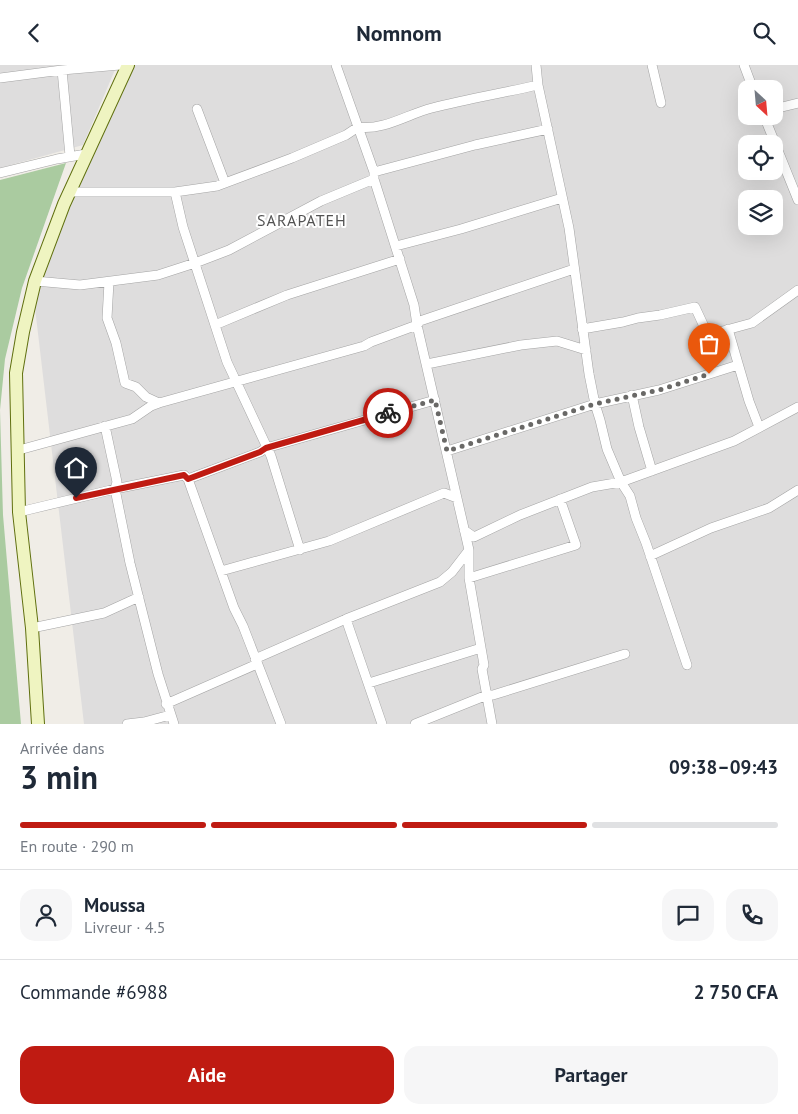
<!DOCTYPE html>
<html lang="fr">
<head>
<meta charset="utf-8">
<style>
	body { margin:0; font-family:"PT Sans",sans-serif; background:#f6f6f7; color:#1f2937; height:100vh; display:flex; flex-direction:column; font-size:19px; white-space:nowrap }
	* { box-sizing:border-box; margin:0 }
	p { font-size:16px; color:#747a83 }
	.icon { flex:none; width:28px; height:28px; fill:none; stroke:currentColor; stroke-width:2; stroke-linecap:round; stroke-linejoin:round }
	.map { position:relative; height:659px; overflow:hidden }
	.side { display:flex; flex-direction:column; background:#fff; flex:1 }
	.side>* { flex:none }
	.needle { width:32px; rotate:154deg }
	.tools { position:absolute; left:738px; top:15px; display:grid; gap:10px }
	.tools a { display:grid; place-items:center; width:45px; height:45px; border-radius:10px; background:#fff; box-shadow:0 5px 20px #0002; font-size:25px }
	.pin { position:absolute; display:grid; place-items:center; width:42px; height:42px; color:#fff; margin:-51px -21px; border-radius:50% 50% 50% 0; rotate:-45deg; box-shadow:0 0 5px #0007 }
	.pin .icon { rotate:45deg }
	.courier { position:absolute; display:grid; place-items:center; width:50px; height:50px; margin:-25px; border:4px solid #bf1b12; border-radius:50%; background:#fff; color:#222; box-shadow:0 1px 6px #0007 }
	.head em { font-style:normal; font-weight:600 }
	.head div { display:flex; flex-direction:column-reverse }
	.head { display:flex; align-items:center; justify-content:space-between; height:85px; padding:0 20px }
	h1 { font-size:32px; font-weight:600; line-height:38px }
	.bar { display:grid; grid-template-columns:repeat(4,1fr); gap:8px 5px; align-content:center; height:60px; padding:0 20px }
	.bar i { height:6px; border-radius:4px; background:#e0e1e3 }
	.bar .current { background:#bf1b12 }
	.bar p { grid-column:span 4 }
	.line { display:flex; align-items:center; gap:12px; padding:0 20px; border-top:1px solid #e0e1e3 }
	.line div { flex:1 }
	.round { display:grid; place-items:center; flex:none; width:52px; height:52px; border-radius:15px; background:#f6f6f7 }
	.button { display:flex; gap:10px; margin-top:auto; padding:10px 20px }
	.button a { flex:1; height:58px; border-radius:15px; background:#bf1b12; color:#fff; font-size:20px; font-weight:600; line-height:58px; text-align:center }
	.button a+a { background:#f6f6f7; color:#1f2937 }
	header { display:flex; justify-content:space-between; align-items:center; height:65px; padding:0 20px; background:#fff; font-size:22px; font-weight:600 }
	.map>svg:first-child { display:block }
	.residential { fill:#dedddd; fill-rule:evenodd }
	.forest { fill:#aacba0 }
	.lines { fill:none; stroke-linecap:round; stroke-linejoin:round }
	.street-casing { stroke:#a4a4a4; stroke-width:10 }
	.secondary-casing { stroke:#60700f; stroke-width:14 }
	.street { stroke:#fff; stroke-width:9 }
	.secondary { stroke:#eff4c1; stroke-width:12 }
	.done { stroke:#696866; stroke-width:5; stroke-dasharray:0 9 }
	.route { stroke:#bf1b12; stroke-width:6 }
	.labels { text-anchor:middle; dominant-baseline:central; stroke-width:4; stroke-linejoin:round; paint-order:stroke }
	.quarter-label { font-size:16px; letter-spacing:1px; fill:#535353; stroke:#fff }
</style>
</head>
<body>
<header><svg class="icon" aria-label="back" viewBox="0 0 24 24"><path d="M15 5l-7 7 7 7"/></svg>Nomnom<svg class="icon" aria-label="search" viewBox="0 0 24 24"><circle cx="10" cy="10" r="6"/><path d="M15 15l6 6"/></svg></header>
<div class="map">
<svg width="798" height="659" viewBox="0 0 798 659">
	<rect width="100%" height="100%" fill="#f0ede7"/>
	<!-- residential -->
	<path class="residential" d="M 0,0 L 117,0 L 83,80 L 0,103 Z
		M 127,0 L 798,0 L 798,659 L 84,659 L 33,226 ZM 746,24 L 774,24 L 774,51 L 746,51 ZM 746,79 L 774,79 L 774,106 L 746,106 ZM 746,134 L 774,134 L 774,161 L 746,161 Z"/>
	<!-- forest -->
	<path class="forest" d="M 66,98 L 22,223 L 5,294 L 0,345 L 3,450 L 21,659 L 0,659 L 0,115 Z"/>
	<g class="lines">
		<!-- street casing -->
		<g class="street-casing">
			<path id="street" d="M 336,0 L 374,107 L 374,114 L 414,240 L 417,260 L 469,485 L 469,513 L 484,600 L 482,604 L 492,659
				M 536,0 L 538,20 L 569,163 L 589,309 L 595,339 L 600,355 L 607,384 L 621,417 L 630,431 L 636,453 L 646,478 L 687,600
				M 652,0 L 661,38
				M 744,0 L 753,24
				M 62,5 L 70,91
				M 0,13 L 62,5 L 120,0
				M 197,44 L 225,118
				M 774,44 L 798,38
				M 764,51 L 798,135
				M 374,107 L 475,80 L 548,64
				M 0,108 L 57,94 L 86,89
				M 71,127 L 175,127 L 217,121 L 292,93 L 346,70 L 358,62 C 383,66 408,49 432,43 C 467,34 503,28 538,20
				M 175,127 L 183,162 L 227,297 L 271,391 L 300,485
				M 396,181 L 461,164 L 562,133
				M 35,216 L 80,220 L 158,210 L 195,198 L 229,185 L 321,136 L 374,114
				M 109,217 L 107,253 L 116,278 L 125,318 L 136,322 L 146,332 L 159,338
				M 215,260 L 287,230 L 400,194
				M 582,264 L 623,257 L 638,253 L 660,250 L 695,242 L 708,270 L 752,258 L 798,225
				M 728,264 L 749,336 L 759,362
				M 427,299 L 521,280 L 557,276 L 586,285
				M 632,330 L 639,362 L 652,406
				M 105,361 L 117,417 L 115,424 L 130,498 L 158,609 L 174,659
				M 19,385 L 132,354 L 151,341 L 159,338 L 364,281 L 371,277 L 417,260 L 420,256 L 574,204
				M 447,386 L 595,339 L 659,325 L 738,300
				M 188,414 L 234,543 L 243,561 L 281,659
				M 19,447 L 115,424 L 184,410 L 188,414 L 260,387 L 266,383 L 435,335
				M 464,465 L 474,472 L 520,450 L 592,422 L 621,417 L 734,376 L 798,342
				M 650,491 L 711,463 L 769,443 L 798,425
				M 221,506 L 329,476 L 444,428 L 457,433
				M 469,513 L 576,480 L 560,434
				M 346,554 L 382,659
				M 32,563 L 104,548 L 139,532
				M 255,594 L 346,554 L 440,517 L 452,507 L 469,485
				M 369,618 L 481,583
				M 166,639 L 257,599
				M 127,659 L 144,657 L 170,650
				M 415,659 L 487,630 L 493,630 L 625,589"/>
		</g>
		<!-- secondary casing -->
		<g class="secondary-casing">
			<path id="secondary" d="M 38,659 L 32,563 L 19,447 L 16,308 L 23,267 L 35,216 L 64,139 L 128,0"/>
		</g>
		<!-- street -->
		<use href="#street" class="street"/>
		<!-- secondary -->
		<use href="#secondary" class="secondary"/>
	</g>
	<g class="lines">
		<!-- done -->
		<path class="done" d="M 388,348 L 435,335 L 447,386 L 595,339 L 659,325 L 709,309"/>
		<!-- route -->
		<path class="route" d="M 76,433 L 184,410 L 188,414 L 260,387 L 266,383 L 388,348"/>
	</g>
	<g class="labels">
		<!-- quarter labels -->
		<g class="quarter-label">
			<text x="302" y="155">SARAPATEH</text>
		</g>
	</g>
</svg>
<div class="tools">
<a><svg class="needle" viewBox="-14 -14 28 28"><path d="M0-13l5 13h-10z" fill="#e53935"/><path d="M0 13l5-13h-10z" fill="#747a83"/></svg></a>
<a><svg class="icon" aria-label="locate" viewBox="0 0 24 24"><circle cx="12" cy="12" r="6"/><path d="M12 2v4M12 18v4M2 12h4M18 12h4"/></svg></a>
<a><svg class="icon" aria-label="layers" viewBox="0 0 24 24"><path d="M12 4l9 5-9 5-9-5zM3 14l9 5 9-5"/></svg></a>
</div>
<div class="pin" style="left:709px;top:309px;background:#ea580c"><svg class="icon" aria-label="bag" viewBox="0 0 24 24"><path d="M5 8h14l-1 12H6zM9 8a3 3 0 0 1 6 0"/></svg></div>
<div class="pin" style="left:76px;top:433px;background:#1f2937"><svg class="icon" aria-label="home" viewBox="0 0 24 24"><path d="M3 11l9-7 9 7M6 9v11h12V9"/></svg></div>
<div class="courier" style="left:388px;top:348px"><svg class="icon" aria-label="bike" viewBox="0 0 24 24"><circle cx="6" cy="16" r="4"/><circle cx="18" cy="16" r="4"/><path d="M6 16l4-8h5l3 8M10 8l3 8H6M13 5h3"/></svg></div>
</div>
<section class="side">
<div class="head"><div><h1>3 min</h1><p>Arrivée dans</p></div><em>09:38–09:43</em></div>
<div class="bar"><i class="current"></i><i class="current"></i><i class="current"></i><i></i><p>En route · 290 m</p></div>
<div class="line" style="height:90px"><a class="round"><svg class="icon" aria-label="person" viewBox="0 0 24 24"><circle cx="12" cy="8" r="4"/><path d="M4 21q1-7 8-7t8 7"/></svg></a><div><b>Moussa</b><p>Livreur · 4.5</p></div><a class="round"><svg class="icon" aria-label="chat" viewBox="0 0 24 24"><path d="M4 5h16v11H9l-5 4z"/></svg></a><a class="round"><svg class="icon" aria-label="phone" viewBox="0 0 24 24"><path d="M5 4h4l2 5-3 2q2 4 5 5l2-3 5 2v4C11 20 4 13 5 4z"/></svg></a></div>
<div class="line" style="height:65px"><div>Commande #6988</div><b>2 750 CFA</b></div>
<div class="button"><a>Aide</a><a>Partager</a></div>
</section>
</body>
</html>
